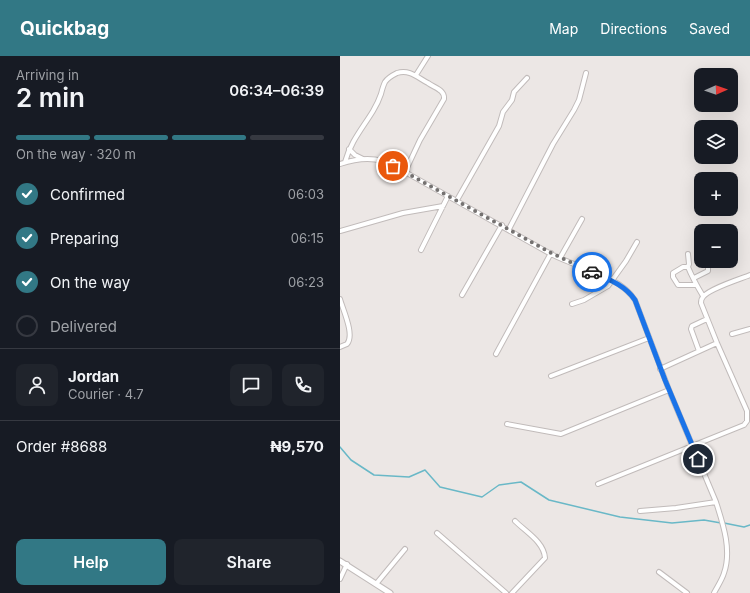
<!DOCTYPE html>
<html lang="en">
<head>
<meta charset="utf-8">
<style>
	body { margin:0; font-family:Inter,sans-serif; background:#20242c; color:#f1f3f6; height:100vh; display:flex; flex-direction:column; font-size:15px; white-space:nowrap }
	* { box-sizing:border-box; margin:0 }
	p { font-size:13px; color:#9ea1a6 }
	.icon { flex:none; width:22px; height:22px; fill:none; stroke:currentColor; stroke-width:2; stroke-linecap:round; stroke-linejoin:round }
	.map { position:relative; flex:1; overflow:hidden }
	.sheet { display:flex; flex-direction:column; background:#171b24; width:340px }
	.sheet>* { flex:none }
	.needle { width:26px; rotate:88deg }
	.controls { position:absolute; left:354px; top:12px; display:grid; gap:8px }
	.controls a { display:grid; place-items:center; width:44px; height:44px; border-radius:8px; background:#171b24; box-shadow:0 4px 16px #0002; font-size:20px }
	.pin { position:absolute; display:grid; place-items:center; width:34px; height:34px; color:#fff; margin:-17px; border:2px solid #fff; border-radius:50%; box-shadow:0 1px 4px #0007 }
	.courier { position:absolute; display:grid; place-items:center; width:40px; height:40px; margin:-20px; border:3px solid #1a73e8; border-radius:50%; background:#fff; color:#222; box-shadow:0 1px 5px #0007 }
	.head em { font-style:normal; font-weight:600 }
	.head div { display:flex; flex-direction:column-reverse }
	.head { display:flex; align-items:center; justify-content:space-between; height:68px; padding:0 16px }
	h1 { font-size:26px; font-weight:600; line-height:30px }
	.bar { display:grid; grid-template-columns:repeat(4,1fr); gap:6px 4px; align-content:center; height:48px; padding:0 16px }
	.bar i { height:5px; border-radius:3px; background:#363941 }
	.bar .active { background:#327885 }
	.bar p { grid-column:span 4 }
	.line { display:flex; align-items:center; gap:10px; padding:0 16px; border-top:1px solid #363941 }
	.line div { flex:1 }
	.round { display:grid; place-items:center; flex:none; width:42px; height:42px; border-radius:8px; background:#20242c }
	ol { padding:0 16px; list-style:none }
	li { display:flex; align-items:center; gap:12px; height:44px }
	li p { margin-inline-start:auto }
	li .icon { padding:4px; border-radius:50%; background:#327885; color:#fff; stroke-width:4 }
	li:last-child { color:#9ea1a6 }
	li i { width:22px; height:22px; border:2px solid #363941; border-radius:50% }
	.action { display:flex; gap:8px; margin-top:auto; padding:8px 16px }
	.action a { flex:1; height:46px; border-radius:8px; background:#327885; color:#fff; font-size:16px; font-weight:600; line-height:46px; text-align:center }
	.action a+a { background:#20242c; color:#f1f3f6 }
	header { display:flex; align-items:center; gap:24px; box-sizing:border-box; height:56px; padding:0 20px; background:#327885; color:#fff }
	header strong { font-size:19px }
	nav { display:flex; gap:22px; margin-inline-start:auto; font-size:14px }
	main { display:flex; flex:1; min-height:0 }
	.map>svg:first-child { display:block }
	.lines { fill:none; stroke-linecap:round; stroke-linejoin:round }
	.stream { stroke:#69b8c7; stroke-width:1.5 }
	.minor-casing { stroke:#c1bbba; stroke-width:6 }
	.tertiary-casing { stroke:#c1bbba; stroke-width:7 }
	.minor { stroke:#fff; stroke-width:4 }
	.tertiary { stroke:#fff; stroke-width:5 }
	.done { stroke:#757271; stroke-width:4; stroke-dasharray:0 7.2 }
	.route { stroke:#1a73e8; stroke-width:5 }
</style>
</head>
<body>
<header>
<strong>Quickbag</strong>
<nav><a>Map</a><a>Directions</a><a>Saved</a></nav>
</header>
<main>
<section class="sheet">
<div class="head"><div><h1>2 min</h1><p>Arriving in</p></div><em>06:34–06:39</em></div>
<div class="bar"><i class="active"></i><i class="active"></i><i class="active"></i><i></i><p>On the way · 320 m</p></div>
<ol>
<li><svg class="icon" aria-label="check" viewBox="0 0 24 24"><path d="M5 12l5 5 9-10"/></svg>Confirmed<p>06:03</p></li>
<li><svg class="icon" aria-label="check" viewBox="0 0 24 24"><path d="M5 12l5 5 9-10"/></svg>Preparing<p>06:15</p></li>
<li><svg class="icon" aria-label="check" viewBox="0 0 24 24"><path d="M5 12l5 5 9-10"/></svg>On the way<p>06:23</p></li>
<li><i></i>Delivered</li>
</ol>
<div class="line" style="height:72px"><a class="round"><svg class="icon" aria-label="person" viewBox="0 0 24 24"><circle cx="12" cy="8" r="4"/><path d="M4 21q1-7 8-7t8 7"/></svg></a><div><b>Jordan</b><p>Courier · 4.7</p></div><a class="round"><svg class="icon" aria-label="chat" viewBox="0 0 24 24"><path d="M4 5h16v11H9l-5 4z"/></svg></a><a class="round"><svg class="icon" aria-label="phone" viewBox="0 0 24 24"><path d="M5 4h4l2 5-3 2q2 4 5 5l2-3 5 2v4C11 20 4 13 5 4z"/></svg></a></div>
<div class="line" style="height:52px"><div>Order #8688</div><b>₦9,570</b></div>
<div class="action"><a>Help</a><a>Share</a></div>
</section>
<div class="map">
<svg width="410" height="537" viewBox="0 0 410 537">
	<rect width="100%" height="100%" fill="#ece7e5"/>
	<g class="lines">
		<!-- stream -->
		<path class="stream" d="M 0,391 L 11,404 L 34,419 L 69,421 L 85,414 L 100,431 L 142,441 L 159,429 L 181,426 L 209,444 L 280,461 L 332,467 L 364,464 L 381,467
			M 384,467 L 404,471 L 410,469"/>
		<!-- minor casing -->
		<g class="minor-casing">
			<path id="minor" d="M 76,19 L 88,0
				M 9,93 L 15,99 L 23,103
				M 5,106 C 11,85 22,73 33,55 C 36,50 39,44 41,38 C 42,34 43,30 45,26 C 47,23 53,19 57,17 C 70,13 78,22 88,27 C 95,32 105,34 104,43 L 80,84 L 65,116
				M 0,108 C 12,104 29,101 42,105 C 50,107 58,112 65,116 C 114,143 162,171 211,198 C 237,212 279,219 295,244 L 329,334 L 376,446 C 383,468 392,494 384,517 C 382,524 377,531 374,537
				M 117,144 L 159,70 L 163,56 L 172,44 L 174,36 L 187,22
				M 169,173 L 213,88 L 234,54 L 239,44 L 246,17
				M 0,175 L 63,157 L 103,150
				M 81,194 L 108,140
				M 348,198 L 349,208 L 348,211 C 352,221 357,230 363,240
				M 220,202 L 242,163
				M 348,211 L 343,211 L 333,217 L 333,221 L 338,229 L 356,229
				M 354,222 L 368,215 L 368,206
				M 122,239 L 162,169
				M 0,243 C 3,254 15,279 7,288 L 0,291
				M 232,248 L 244,244 L 268,230 L 286,205 L 297,186
				M 392,278 L 410,273
				M 359,295 L 351,273 L 352,270 L 367,263
				M 156,298 L 211,197
				M 320,313 L 377,287
				M 211,320 L 309,282
				M 167,368 L 221,378 L 329,334
				M 258,428 L 404,369 L 407,365 L 407,355 L 377,287 L 361,247 C 361,244 361,243 363,241 C 368,233 400,223 410,219
				M 300,455 L 336,452 L 376,446
				M 97,477 L 166,537
				M 319,516 L 347,537
				M 0,523 L 7,508
				M 36,528 L 65,493
				M 172,537 L 205,502 C 204,486 186,476 175,465"/>
		</g>
		<!-- tertiary casing -->
		<g class="tertiary-casing">
			<path id="tertiary" d="M 0,505 L 50,537"/>
		</g>
		<!-- minor -->
		<use href="#minor" class="minor"/>
		<!-- tertiary -->
		<use href="#tertiary" class="tertiary"/>
	</g>
	<g class="lines">
		<!-- done -->
		<path class="done" d="M 53,110 L 65,116 L 211,197 L 252,216"/>
		<!-- route -->
		<path class="route" d="M 252,216 C 268,223 285,229 295,244 L 325,324 L 358,403"/>
	</g>
</svg>
<div class="controls">
<a><svg class="needle" viewBox="-14 -14 28 28"><path d="M0-13l5 13h-10z" fill="#e53935"/><path d="M0 13l5-13h-10z" fill="#9ea1a6"/></svg></a>
<a><svg class="icon" aria-label="layers" viewBox="0 0 24 24"><path d="M12 4l9 5-9 5-9-5zM3 14l9 5 9-5"/></svg></a>
<a>+</a>
<a>−</a>
</div>
<div class="pin" style="left:53px;top:110px;background:#ea580c"><svg class="icon" aria-label="bag" viewBox="0 0 24 24"><path d="M5 8h14l-1 12H6zM9 8a3 3 0 0 1 6 0"/></svg></div>
<div class="pin" style="left:358px;top:403px;background:#1f2937"><svg class="icon" aria-label="home" viewBox="0 0 24 24"><path d="M3 11l9-7 9 7M6 9v11h12V9"/></svg></div>
<div class="courier" style="left:252px;top:216px"><svg class="icon" aria-label="car" viewBox="0 0 24 24"><path d="M5 17H2v-5l4-1 3-4h7l3 4 3 1v5h-3M9 17h6M6 11h13"/><circle cx="7" cy="17" r="2"/><circle cx="17" cy="17" r="2"/></svg></div>
</div>
</main>
</body>
</html>
